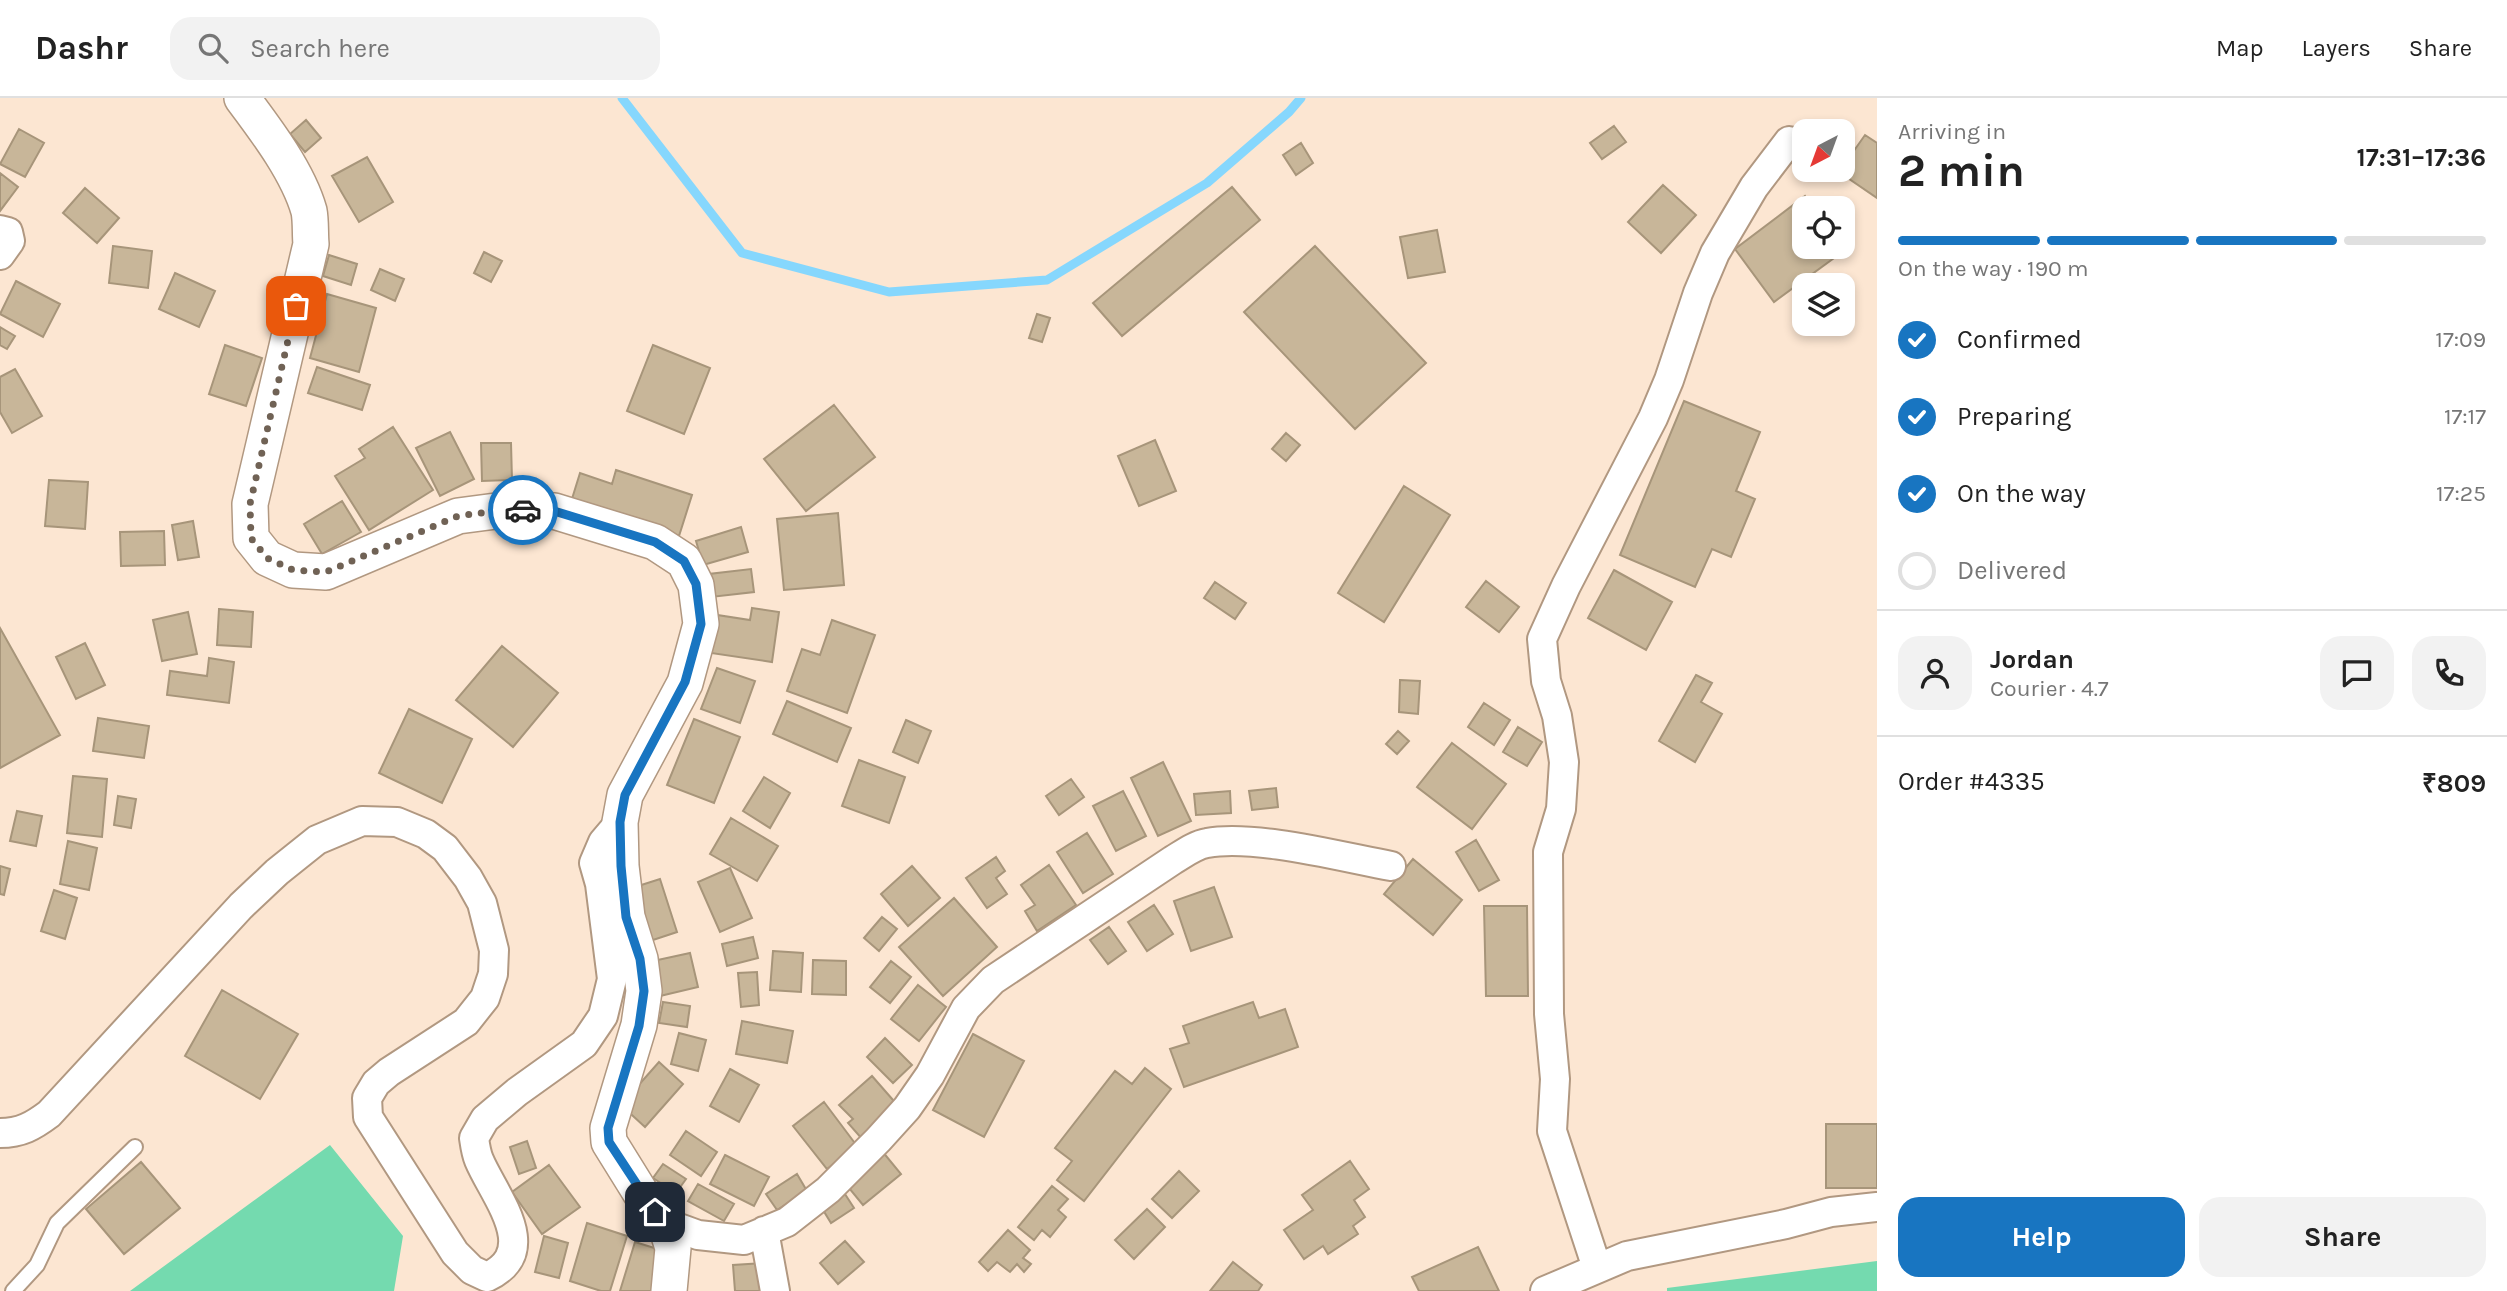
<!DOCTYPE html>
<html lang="en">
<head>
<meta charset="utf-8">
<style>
	body { margin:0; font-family:Karla,sans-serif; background:#f2f2f2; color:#222; height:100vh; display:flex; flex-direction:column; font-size:26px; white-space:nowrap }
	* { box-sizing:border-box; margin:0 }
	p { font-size:23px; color:#767676 }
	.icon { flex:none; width:38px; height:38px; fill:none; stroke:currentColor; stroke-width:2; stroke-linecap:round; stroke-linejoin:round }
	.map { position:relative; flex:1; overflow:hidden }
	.drawer { display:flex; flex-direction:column; background:#fff; width:630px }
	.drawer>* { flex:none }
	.needle { width:46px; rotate:221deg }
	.tools { position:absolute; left:1792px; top:21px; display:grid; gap:14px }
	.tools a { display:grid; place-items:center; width:63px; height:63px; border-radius:14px; background:#fff; box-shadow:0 4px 10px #0003; font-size:35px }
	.pin { position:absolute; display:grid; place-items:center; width:60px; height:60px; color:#fff; margin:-30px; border-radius:14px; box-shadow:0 4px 10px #0006 }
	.courier { position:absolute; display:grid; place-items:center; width:70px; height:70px; margin:-35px; border:5px solid #1875c1; border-radius:50%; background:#fff; color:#222; box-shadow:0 2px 9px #0007 }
	.overview em { font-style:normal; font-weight:700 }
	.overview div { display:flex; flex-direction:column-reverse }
	.overview { display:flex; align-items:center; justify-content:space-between; height:119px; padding:0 21px }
	h1 { font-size:46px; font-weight:700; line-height:52px }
	.bar { display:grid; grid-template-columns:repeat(4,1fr); gap:10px 7px; align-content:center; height:84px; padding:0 21px }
	.bar i { height:9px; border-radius:5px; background:#e0e0e0 }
	.bar .active { background:#1875c1 }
	.bar p { grid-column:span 4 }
	.line { display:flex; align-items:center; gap:18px; padding:0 21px; border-top:2px solid #e0e0e0 }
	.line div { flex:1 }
	.round { display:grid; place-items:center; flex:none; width:74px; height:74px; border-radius:21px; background:#f2f2f2 }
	ol { padding:0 21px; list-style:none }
	li { display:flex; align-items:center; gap:21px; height:77px }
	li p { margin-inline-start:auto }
	li .icon { padding:7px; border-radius:50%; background:#1875c1; color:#fff; stroke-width:4 }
	li:last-child { color:#767676 }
	li i { width:38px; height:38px; border:4px solid #e0e0e0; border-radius:50% }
	.cta { display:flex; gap:14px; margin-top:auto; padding:14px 21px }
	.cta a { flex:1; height:80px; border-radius:21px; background:#1875c1; color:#fff; font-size:28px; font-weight:700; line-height:80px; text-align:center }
	.cta a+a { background:#f2f2f2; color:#222 }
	header { display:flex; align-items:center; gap:42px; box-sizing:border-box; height:98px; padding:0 35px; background:#fff; border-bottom:2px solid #e0e0e0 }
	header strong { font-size:33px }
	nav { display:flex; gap:38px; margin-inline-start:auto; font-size:24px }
	.search { width:490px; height:63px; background:#f2f2f2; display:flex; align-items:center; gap:18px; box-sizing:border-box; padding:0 24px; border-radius:21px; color:#767676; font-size:26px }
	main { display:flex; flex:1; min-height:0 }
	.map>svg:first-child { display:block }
	.green { fill:#74daaf }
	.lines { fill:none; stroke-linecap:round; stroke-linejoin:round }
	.stream { stroke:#86d7fd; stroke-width:9 }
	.building { fill:#c8b699; stroke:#a7957a; stroke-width:2 }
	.service-casing { stroke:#b19881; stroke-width:18 }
	.minor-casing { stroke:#b19881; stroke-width:32 }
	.tertiary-casing { stroke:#b19881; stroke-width:38 }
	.service { stroke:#fff; stroke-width:14 }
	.minor { stroke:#fff; stroke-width:28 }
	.tertiary { stroke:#fff; stroke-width:35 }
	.done { stroke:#706255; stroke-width:7; stroke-dasharray:0 12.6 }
	.route { stroke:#1875c1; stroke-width:9 }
</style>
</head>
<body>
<header>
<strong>Dashr</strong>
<div class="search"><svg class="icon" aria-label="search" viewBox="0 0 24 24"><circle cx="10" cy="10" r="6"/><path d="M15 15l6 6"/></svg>Search here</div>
<nav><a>Map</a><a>Layers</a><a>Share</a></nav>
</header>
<main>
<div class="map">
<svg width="1877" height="1193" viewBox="0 0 1877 1193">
	<rect width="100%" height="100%" fill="#fce6d2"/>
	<!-- green -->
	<path class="green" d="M 330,1047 L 403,1138 L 394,1193 L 130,1193 Z
		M 1877,1163 L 1877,1193 L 1667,1193 L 1667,1190 Z"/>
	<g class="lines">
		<!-- stream -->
		<path class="stream" d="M 622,0 L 742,155 L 889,194 L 1047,182 L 1207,85 L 1289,14 L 1301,0"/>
	</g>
	<!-- building -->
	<path class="building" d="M 306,22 L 321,40 L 305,54 L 290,36 Z
		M 1614,28 L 1626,44 L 1602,61 L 1590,45 Z
		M 19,31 L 44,45 L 25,79 L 0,66 Z
		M 1865,37 L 1877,45 L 1877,100 L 1839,74 Z
		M 1301,45 L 1313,65 L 1296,77 L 1283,57 Z
		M 367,59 L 393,104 L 359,124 L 332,78 Z
		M 0,75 L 18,89 L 0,113 Z
		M 1663,87 L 1696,117 L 1661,155 L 1628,124 Z
		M 1232,89 L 1260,122 L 1122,238 L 1093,205 Z
		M 85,90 L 119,120 L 97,145 L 63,115 Z
		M 1805,98 L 1814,110 L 1804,110 L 1804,149 L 1843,149 L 1845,152 L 1774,204 L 1735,151 Z
		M 1437,132 L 1445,174 L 1408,180 L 1400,139 Z
		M 113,148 L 152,153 L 148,190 L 109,185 Z
		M 1315,148 L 1426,265 L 1355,331 L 1244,214 Z
		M 484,154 L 502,163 L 491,184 L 474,175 Z
		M 329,157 L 357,166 L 351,187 L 323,178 Z
		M 380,171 L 404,181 L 395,203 L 371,192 Z
		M 175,175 L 215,193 L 199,229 L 159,211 Z
		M 16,183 L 60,206 L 43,239 L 0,216 Z
		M 327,196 L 376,210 L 359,274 L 310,260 Z
		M 1037,216 L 1050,220 L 1042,244 L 1029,240 Z
		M 0,229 L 15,238 L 7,251 L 0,247 Z
		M 225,247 L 262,260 L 246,308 L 209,296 Z
		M 653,247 L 710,270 L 684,336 L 627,313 Z
		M 317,269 L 370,287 L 362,312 L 308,295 Z
		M 15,271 L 42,318 L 12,335 L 0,314 L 0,279 Z
		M 1684,303 L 1760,334 L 1736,393 L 1755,401 L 1731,459 L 1712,451 L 1695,489 L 1620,457 Z
		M 834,307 L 875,359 L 806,413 L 764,361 Z
		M 393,329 L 433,392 L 369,432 L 335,378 L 365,360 L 359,351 Z
		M 450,334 L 474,381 L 440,398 L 416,350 Z
		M 1286,335 L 1300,347 L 1286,363 L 1272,351 Z
		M 1155,342 L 1176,393 L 1139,408 L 1118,358 Z
		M 481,345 L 511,345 L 512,382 L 482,383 Z
		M 616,372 L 692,397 L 679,438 L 571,404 L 580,375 L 612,386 Z
		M 49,382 L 88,384 L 85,431 L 45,428 Z
		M 1404,388 L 1450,417 L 1384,524 L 1338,495 Z
		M 342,403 L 361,434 L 322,456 L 304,426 Z
		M 838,415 L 844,487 L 784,492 L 777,421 Z
		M 193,423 L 199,459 L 178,462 L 172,427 Z
		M 741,429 L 748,454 L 703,467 L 696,443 Z
		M 164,433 L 165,467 L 121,468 L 120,434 Z
		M 751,471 L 754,494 L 711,499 L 709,476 Z
		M 1614,472 L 1672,504 L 1646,552 L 1588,520 Z
		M 1486,483 L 1519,509 L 1499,534 L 1466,509 Z
		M 1215,484 L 1246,505 L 1235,521 L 1204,500 Z
		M 752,510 L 779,514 L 772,564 L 711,555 L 717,517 L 750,522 Z
		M 219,511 L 253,514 L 251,549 L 217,547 Z
		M 188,514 L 197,556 L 162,563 L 153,522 Z
		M 832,522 L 875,537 L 847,615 L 787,593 L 802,551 L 820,557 Z
		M 0,530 L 60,637 L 0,670 Z
		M 85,545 L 105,587 L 76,601 L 56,559 Z
		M 502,548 L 558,595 L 513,649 L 456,602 Z
		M 209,560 L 234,564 L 229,605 L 167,597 L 170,573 L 207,578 Z
		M 717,570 L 755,583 L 740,625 L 701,611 Z
		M 1696,577 L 1712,585 L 1701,604 L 1722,616 L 1695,664 L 1659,643 Z
		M 1400,582 L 1420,583 L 1418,616 L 1399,614 Z
		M 787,603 L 851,630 L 837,664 L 773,636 Z
		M 1484,605 L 1510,622 L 1494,647 L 1468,629 Z
		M 409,611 L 472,641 L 442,705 L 379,675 Z
		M 98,620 L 149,628 L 144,660 L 93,653 Z
		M 694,621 L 740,639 L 714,705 L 667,687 Z
		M 906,622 L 931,633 L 918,665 L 893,654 Z
		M 1518,629 L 1542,644 L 1527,668 L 1503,654 Z
		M 1398,633 L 1409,643 L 1397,656 L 1386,646 Z
		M 1452,645 L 1506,686 L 1472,731 L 1417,689 Z
		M 859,662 L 905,679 L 889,725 L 842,708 Z
		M 1163,664 L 1191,723 L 1158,738 L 1131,680 Z
		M 73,678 L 107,681 L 102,739 L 67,735 Z
		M 764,679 L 790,695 L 770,730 L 743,713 Z
		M 1071,681 L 1084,699 L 1059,717 L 1046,698 Z
		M 1276,690 L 1278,709 L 1252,712 L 1249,693 Z
		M 1123,693 L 1146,738 L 1116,753 L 1093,708 Z
		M 1230,693 L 1231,715 L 1196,717 L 1194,696 Z
		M 118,698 L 136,701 L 131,730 L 114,727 Z
		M 17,713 L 42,718 L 36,748 L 10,743 Z
		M 731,720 L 778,748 L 757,783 L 710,756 Z
		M 1087,735 L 1113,776 L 1083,795 L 1057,754 Z
		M 1476,742 L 1499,782 L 1479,793 L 1456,754 Z
		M 68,743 L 97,750 L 89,792 L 60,786 Z
		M 996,759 L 1005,773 L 996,780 L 1007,796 L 987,810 L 966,780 Z
		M 1413,761 L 1462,802 L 1433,837 L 1384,796 Z
		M 1049,767 L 1076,807 L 1037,833 L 1025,813 L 1035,807 L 1021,787 Z
		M 0,768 L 10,771 L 4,797 L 0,796 Z
		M 912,768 L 940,800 L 908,828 L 881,796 Z
		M 730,770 L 752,820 L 720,834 L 698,784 Z
		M 660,781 L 677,834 L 650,843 L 632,790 Z
		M 1214,789 L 1232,839 L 1191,853 L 1174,803 Z
		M 54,792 L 77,800 L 65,841 L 41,833 Z
		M 954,800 L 997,849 L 943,898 L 899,849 Z
		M 1154,807 L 1173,836 L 1147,853 L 1128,824 Z
		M 1484,808 L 1527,808 L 1528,898 L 1486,898 Z
		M 882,819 L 897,831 L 879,853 L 864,840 Z
		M 1109,829 L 1126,853 L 1108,866 L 1090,842 Z
		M 753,839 L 758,860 L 727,868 L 722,846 Z
		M 773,853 L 803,855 L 801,894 L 770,892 Z
		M 690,855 L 698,889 L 660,898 L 653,863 Z
		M 813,862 L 846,863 L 846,897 L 812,896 Z
		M 891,863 L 911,879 L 890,905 L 870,889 Z
		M 757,874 L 759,907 L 741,909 L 738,875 Z
		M 918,887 L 946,909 L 919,943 L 891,921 Z
		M 222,892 L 298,936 L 260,1001 L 185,958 Z
		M 663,904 L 690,908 L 687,929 L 659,925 Z
		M 1253,904 L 1259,920 L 1285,911 L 1298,949 L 1184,989 L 1170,951 L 1189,945 L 1183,928 Z
		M 742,923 L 793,933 L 787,965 L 736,956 Z
		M 679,935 L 706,942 L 698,973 L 671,966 Z
		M 973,936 L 1024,963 L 984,1039 L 933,1012 Z
		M 885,940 L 912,967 L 893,985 L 867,959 Z
		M 659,964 L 683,986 L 645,1029 L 621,1007 Z
		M 1145,970 L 1171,991 L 1084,1103 L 1057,1082 L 1072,1063 L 1055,1050 L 1115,973 L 1132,986 Z
		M 730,971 L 759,987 L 739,1024 L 710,1008 Z
		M 872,978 L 900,1010 L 863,1042 L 848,1025 L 853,1021 L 839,1007 Z
		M 824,1004 L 857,1048 L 827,1071 L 793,1028 Z
		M 1826,1026 L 1877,1026 L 1877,1090 L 1826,1090 Z
		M 686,1033 L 717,1054 L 701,1078 L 670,1057 Z
		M 527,1043 L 536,1070 L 519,1076 L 510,1049 Z
		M 882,1053 L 901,1076 L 863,1107 L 844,1084 Z
		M 725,1057 L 769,1079 L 754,1108 L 710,1086 Z
		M 1350,1063 L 1369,1091 L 1354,1102 L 1365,1119 L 1353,1128 L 1358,1136 L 1328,1156 L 1323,1148 L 1304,1161 L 1284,1132 L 1313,1112 L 1302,1097 Z
		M 141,1064 L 180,1110 L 124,1156 L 86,1111 Z
		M 663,1066 L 686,1081 L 676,1095 L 653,1080 Z
		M 549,1067 L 580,1109 L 542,1136 L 512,1094 Z
		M 1179,1073 L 1199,1093 L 1172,1120 L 1152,1101 Z
		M 797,1076 L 807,1093 L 777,1112 L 766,1096 Z
		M 698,1086 L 734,1106 L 724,1123 L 688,1103 Z
		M 1052,1088 L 1068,1101 L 1058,1112 L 1066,1119 L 1050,1139 L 1042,1132 L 1034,1142 L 1018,1129 Z
		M 843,1093 L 854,1110 L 831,1125 L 820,1107 Z
		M 1147,1111 L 1165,1129 L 1134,1161 L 1115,1142 Z
		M 587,1125 L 627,1138 L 610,1193 L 601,1193 L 570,1183 Z
		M 1008,1132 L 1030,1152 L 1023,1160 L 1031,1166 L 1024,1174 L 1017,1166 L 1010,1174 L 997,1164 L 988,1173 L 979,1164 Z
		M 544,1138 L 568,1145 L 559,1180 L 535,1174 Z
		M 845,1143 L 864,1164 L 838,1186 L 820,1165 Z
		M 635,1144 L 667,1154 L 654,1193 L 620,1193 Z
		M 1478,1149 L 1499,1193 L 1419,1193 L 1412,1179 Z
		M 1233,1164 L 1262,1187 L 1258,1193 L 1210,1193 Z
		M 764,1165 L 766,1193 L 735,1193 L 733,1167 Z"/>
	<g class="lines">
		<!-- service casing -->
		<g class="service-casing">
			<path id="service" d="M 13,1193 L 37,1167 L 57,1125 L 135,1049"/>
		</g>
		<!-- minor casing -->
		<g class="minor-casing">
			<path id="minor" d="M 0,132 L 8,134 L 10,143 L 0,157
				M 0,1035 C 21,1035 33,1028 49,1016 L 241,808 L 277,774 L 317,742 L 362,723 L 397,724 L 426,736 L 445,750 L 468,780 L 482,805 L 494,852 L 493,876 L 485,900 L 466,924 L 389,974 L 376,985 L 367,1000 L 368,1019 L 455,1155 L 472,1172 L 487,1179 C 543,1153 494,1098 479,1062 C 476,1055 475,1047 474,1040 L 485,1021 L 517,994 L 584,946 L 603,918 L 612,881 L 600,786 L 594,765 L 603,744 L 620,724
				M 665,1125 L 698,1137 L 744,1142 L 787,1124 L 828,1092 L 878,1042 L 907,1010 L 930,977 L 966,910 L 993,882 L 1173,762 C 1183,756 1195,747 1207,745 C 1254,736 1342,759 1391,768
				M 764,1133 L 775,1193
				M 1597,1170 L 1552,1033 L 1555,981 L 1549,916 L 1548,754 L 1561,711 L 1564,664 L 1557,618 L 1546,583 L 1542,541 L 1566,488 L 1653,320 L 1669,282 L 1698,195 L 1715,155 L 1754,89 L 1789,43
				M 1545,1193 L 1627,1158 L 1786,1126 L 1831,1114 L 1877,1109"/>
		</g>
		<!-- tertiary casing -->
		<g class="tertiary-casing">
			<path id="tertiary" d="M 242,0 C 266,32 298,74 309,113 C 311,123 310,136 311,146 L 250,406 L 251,440 L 267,460 L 293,472 L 326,474 L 458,418 L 511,411 L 554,413 L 655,444 L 684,463 L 696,487 L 701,526 L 685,585 L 625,697 L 620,724 L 621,768 L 627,819 L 640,861 L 644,893 L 639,927 L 608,1030 L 609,1044 L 645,1102 L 665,1125 L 673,1150 L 669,1193"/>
		</g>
		<!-- service -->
		<use href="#service" class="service"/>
		<!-- minor -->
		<use href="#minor" class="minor"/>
		<!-- tertiary -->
		<use href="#tertiary" class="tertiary"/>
	</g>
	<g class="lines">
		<!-- done -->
		<path class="done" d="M 296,208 L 250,406 L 251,440 L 267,460 L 293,472 L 326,474 L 458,418 L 511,411 L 523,412"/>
		<!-- route -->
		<path class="route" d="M 523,412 L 554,413 L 655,444 L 684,463 L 696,486 L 701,526 L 685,584 L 625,697 L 620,724 L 621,768 L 626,819 L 640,861 L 644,893 L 639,928 L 608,1030 L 609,1044 L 655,1114"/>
	</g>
</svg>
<div class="tools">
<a><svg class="needle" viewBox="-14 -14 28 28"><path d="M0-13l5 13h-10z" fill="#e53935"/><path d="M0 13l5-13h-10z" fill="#767676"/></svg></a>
<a><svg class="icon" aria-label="locate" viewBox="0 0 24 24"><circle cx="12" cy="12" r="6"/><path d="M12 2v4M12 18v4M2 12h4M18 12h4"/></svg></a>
<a><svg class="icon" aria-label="layers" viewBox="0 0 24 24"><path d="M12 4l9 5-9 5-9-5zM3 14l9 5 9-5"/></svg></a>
</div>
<div class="pin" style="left:296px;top:208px;background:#ea580c"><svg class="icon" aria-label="bag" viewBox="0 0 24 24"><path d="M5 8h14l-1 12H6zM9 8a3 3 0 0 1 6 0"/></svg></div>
<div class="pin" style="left:655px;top:1114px;background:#1f2937"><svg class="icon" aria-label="home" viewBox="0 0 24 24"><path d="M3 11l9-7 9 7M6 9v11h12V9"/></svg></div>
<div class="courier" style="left:523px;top:412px"><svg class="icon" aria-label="car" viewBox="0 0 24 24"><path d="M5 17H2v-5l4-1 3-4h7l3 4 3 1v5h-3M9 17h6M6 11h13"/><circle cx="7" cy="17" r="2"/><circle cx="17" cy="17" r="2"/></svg></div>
</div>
<section class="drawer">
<div class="overview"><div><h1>2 min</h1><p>Arriving in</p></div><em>17:31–17:36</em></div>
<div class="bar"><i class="active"></i><i class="active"></i><i class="active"></i><i></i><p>On the way · 190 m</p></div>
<ol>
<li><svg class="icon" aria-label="check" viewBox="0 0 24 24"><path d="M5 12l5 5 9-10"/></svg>Confirmed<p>17:09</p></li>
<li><svg class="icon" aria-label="check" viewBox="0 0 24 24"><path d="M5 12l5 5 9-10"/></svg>Preparing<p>17:17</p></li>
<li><svg class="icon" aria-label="check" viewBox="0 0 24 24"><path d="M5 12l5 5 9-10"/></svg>On the way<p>17:25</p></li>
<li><i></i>Delivered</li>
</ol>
<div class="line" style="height:126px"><a class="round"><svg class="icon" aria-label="person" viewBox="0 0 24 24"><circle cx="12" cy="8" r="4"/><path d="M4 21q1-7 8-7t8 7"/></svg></a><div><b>Jordan</b><p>Courier · 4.7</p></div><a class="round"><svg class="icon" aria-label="chat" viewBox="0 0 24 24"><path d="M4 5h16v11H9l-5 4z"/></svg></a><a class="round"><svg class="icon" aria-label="phone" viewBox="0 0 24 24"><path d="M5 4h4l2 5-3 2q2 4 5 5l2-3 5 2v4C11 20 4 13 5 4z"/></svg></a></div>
<div class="line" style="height:91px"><div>Order #4335</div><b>₹809</b></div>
<div class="cta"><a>Help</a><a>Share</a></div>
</section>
</main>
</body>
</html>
